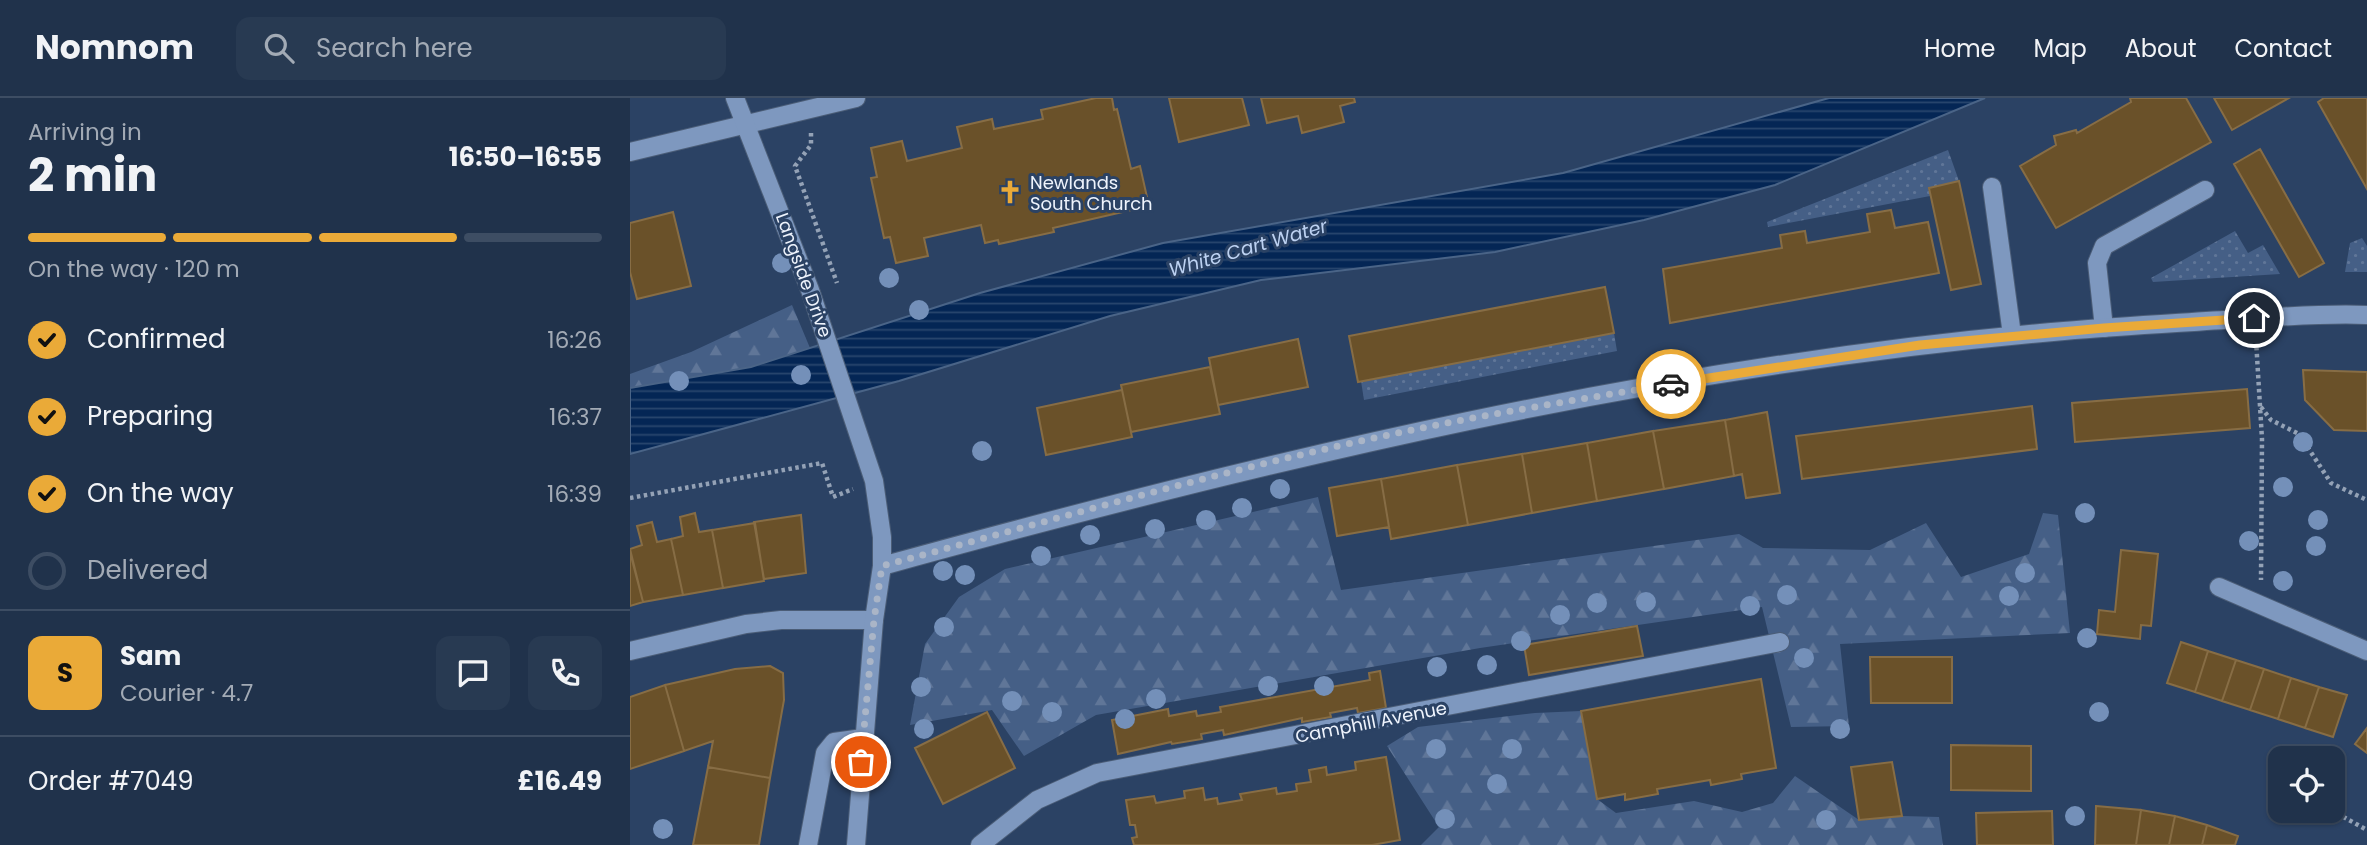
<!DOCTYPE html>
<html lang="en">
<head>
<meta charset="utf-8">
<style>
	body { margin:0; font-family:Poppins,sans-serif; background:#283a52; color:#f1f3f6; height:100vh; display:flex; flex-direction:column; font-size:26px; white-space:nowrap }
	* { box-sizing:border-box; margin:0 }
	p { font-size:23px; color:#a2aab5 }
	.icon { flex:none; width:38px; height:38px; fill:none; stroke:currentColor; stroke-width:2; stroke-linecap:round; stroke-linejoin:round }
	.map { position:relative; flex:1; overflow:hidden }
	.panel { display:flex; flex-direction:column; background:#20324b; width:630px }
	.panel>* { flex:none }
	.controls { position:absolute; left:1638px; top:648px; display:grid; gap:14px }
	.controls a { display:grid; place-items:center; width:77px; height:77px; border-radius:14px; background:#20324b; box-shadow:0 2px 5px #0004,0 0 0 2px #3d4d63; font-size:35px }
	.pin { position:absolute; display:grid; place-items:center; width:60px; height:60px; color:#fff; margin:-30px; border:4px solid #fff; border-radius:50%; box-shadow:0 2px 7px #0007 }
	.courier { position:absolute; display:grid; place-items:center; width:70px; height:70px; margin:-35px; border:5px solid #eaaa38; border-radius:50%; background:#fff; color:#222; box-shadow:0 2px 9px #0007 }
	.head em { font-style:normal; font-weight:700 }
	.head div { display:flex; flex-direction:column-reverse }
	.head { display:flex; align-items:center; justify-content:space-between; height:119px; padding:0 28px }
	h1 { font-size:46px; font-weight:700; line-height:52px }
	.bar { display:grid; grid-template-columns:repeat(4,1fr); gap:10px 7px; align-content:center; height:84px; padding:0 28px }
	.bar i { height:9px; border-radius:5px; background:#3d4d63 }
	.bar .selected { background:#eaaa38 }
	.bar p { grid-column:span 4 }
	.line { display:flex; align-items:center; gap:18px; padding:0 28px; border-top:2px solid #3d4d63 }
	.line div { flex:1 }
	.round { display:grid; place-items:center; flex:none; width:74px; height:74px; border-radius:14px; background:#283a52 }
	ol { padding:0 28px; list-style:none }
	li { display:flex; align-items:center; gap:21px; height:77px }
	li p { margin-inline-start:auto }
	li .icon { padding:7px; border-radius:50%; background:#eaaa38; color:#111; stroke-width:4 }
	li:last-child { color:#a2aab5 }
	li i { width:38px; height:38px; border:4px solid #3d4d63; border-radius:50% }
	header { display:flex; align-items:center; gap:42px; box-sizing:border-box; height:98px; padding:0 35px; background:#20324b; border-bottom:2px solid #3d4d63 }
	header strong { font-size:33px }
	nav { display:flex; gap:38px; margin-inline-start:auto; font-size:24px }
	.search { width:490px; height:63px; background:#283a52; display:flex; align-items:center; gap:18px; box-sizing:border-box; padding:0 24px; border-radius:14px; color:#a2aab5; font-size:26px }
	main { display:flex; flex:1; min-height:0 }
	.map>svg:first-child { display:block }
	.grass { fill:url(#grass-dots) }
	.forest { fill:url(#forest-firs) }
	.water { fill:url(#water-rules); stroke:#4a6487; stroke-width:2 }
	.building { fill:#6a5129; stroke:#876d45; stroke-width:2 }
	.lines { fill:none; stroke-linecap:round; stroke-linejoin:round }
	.lane-casing { stroke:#4b5d77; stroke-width:20 }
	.street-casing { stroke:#4b5d77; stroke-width:20 }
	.secondary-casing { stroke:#4b5d77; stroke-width:20 }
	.path { stroke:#94a2b6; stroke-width:4.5; stroke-dasharray:3.5 3.5; stroke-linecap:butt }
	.lane { stroke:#7e98bf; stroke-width:18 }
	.street { stroke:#7e98bf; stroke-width:18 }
	.secondary { stroke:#7e98bf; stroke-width:18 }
	.tree { fill:#7490b9 }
	.done { stroke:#aab5c7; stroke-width:7; stroke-dasharray:0 12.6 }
	.route { stroke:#eaaa38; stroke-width:9 }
	.labels { text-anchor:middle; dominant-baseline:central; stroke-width:6; stroke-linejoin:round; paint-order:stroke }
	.poi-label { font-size:18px; fill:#eef3fc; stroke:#2b4264; text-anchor:start }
	.street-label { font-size:18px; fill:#eef3fc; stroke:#2b4264 }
	.water-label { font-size:19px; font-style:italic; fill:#bdd2f2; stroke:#2b4264 }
</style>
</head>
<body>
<header>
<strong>Nomnom</strong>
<div class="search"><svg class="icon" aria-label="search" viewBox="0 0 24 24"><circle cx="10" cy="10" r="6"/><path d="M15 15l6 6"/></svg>Search here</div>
<nav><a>Home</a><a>Map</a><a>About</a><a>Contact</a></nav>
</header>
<main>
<section class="panel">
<div class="head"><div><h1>2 min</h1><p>Arriving in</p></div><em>16:50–16:55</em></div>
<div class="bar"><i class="selected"></i><i class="selected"></i><i class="selected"></i><i></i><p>On the way · 120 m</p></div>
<ol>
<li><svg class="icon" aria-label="check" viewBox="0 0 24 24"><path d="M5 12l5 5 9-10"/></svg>Confirmed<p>16:26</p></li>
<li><svg class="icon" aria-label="check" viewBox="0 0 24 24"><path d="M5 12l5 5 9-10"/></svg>Preparing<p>16:37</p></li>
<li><svg class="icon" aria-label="check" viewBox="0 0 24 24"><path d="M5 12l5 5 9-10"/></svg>On the way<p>16:39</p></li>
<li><i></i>Delivered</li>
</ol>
<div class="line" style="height:126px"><b class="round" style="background:#eaaa38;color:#111">S</b><div><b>Sam</b><p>Courier · 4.7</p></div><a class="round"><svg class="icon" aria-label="chat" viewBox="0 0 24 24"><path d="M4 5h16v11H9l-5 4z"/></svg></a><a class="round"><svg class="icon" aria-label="phone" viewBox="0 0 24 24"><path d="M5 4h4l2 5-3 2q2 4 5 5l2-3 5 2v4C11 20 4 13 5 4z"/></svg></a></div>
<div class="line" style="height:91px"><div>Order #7049</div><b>£16.49</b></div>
</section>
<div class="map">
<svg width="1737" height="747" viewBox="0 0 1737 747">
	<defs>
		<pattern id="grass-dots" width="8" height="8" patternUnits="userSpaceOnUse" patternTransform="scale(1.75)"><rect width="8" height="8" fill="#455f86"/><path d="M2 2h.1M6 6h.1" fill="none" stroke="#607698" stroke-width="1.8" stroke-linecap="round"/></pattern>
		<pattern id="forest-firs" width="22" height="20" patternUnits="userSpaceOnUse" patternTransform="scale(1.75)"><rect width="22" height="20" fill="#455f86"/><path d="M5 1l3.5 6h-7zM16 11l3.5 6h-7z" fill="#607698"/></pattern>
		<pattern id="water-rules" width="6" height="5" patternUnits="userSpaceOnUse" patternTransform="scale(1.75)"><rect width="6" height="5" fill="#042655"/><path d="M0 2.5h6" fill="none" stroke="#29466e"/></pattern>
	</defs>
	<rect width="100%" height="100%" fill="#2b4264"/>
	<!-- grass -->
	<path class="grass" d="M 1318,52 L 1329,83 L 1300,90 L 1300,98 L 1138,129 L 1137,124 Z
		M 1605,133 L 1618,155 L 1633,147 L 1650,176 L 1523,184 L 1521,180 Z
		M 1732,140 L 1737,148 L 1737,174 L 1715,174 L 1720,145 Z
		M 984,235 L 987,253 L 734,302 L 731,283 Z"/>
	<!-- forest -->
	<path class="forest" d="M 162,207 L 180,250 L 150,272 L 0,310 L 0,276 L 61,254 Z
		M 688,399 L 711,492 L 1109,436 L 1133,450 L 1240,452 L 1296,425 L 1331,479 L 1399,456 L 1413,415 L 1428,417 L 1440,535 L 1210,546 L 1219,628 L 1161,629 L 1132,509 L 850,550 L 466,617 L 394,658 L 362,612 L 280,627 L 295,546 L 329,499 L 375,471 Z
		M 951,613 L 967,701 L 986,715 L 1064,703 L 1112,714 L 1143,705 L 1165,678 L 1229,722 L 1272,718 L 1309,719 L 1313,747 L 791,747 L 809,729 L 757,648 L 788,629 L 905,615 Z"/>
	<!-- water -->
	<path class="water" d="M 1199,0 L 1355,0 L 1145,87 L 1014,122 L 865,154 L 631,182 L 480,218 L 269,283 L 0,356 L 0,290 L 121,269 L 350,195 L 533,145 L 933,75 Z"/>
	<!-- building -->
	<path class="building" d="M 466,0 L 482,0 L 484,12 L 487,11 L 501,71 L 510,68 L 519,108 L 423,130 L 424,134 L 369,146 L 368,142 L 355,145 L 351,127 L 294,140 L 298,158 L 266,165 L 260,139 L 254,140 L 241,80 L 247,79 L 241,50 L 272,43 L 277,63 L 332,50 L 327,29 L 362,21 L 364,31 L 413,21 L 411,12 Z
		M 539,0 L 612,0 L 619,27 L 549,44 Z
		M 631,0 L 724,0 L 725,4 L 710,8 L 714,24 L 672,35 L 668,18 L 637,25 Z
		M 1500,0 L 1556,0 L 1581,44 L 1426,130 L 1390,68 L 1426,47 L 1424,38 L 1446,32 L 1447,35 L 1501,4 Z
		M 1584,0 L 1659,0 L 1602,32 Z
		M 1694,0 L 1737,0 L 1737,91 L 1688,4 Z
		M 1630,51 L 1694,165 L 1669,179 L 1604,66 Z
		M 1329,83 L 1351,186 L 1321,192 L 1299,90 Z
		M 1261,112 L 1265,130 L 1298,124 L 1309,175 L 1040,225 L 1033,171 L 1152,150 L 1150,137 L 1175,133 L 1177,145 L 1240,134 L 1237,116 Z
		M 43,114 L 61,188 L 7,201 L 0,174 L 0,125 Z
		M 975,189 L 984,235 L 728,284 L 719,238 Z
		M 668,241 L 678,289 L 588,307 L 579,260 Z
		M 580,269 L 590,316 L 501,334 L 491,287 Z
		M 1673,272 L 1737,274 L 1737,333 L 1704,332 L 1675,302 Z
		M 1617,291 L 1620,330 L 1445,344 L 1442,305 Z
		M 492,292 L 502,339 L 416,357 L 407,310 Z
		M 1402,308 L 1407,351 L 1172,381 L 1166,338 Z
		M 1137,314 L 1150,395 L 1116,400 L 1112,376 L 1104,378 L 1095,322 Z
		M 1095,322 L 1104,378 L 1034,391 L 1023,333 Z
		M 1023,333 L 1034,391 L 967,403 L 957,345 Z
		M 957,345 L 967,403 L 902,415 L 892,356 Z
		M 892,356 L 902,415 L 838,427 L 827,367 Z
		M 827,367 L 838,427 L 761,441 L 751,381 Z
		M 751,381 L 759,429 L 707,438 L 699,390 Z
		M 65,415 L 69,434 L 82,432 L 93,490 L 53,497 L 41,441 L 53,438 L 50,419 Z
		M 171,417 L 176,475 L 134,481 L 124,424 Z
		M 22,424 L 27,444 L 41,441 L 53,497 L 13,504 L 0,451 L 12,447 L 7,428 Z
		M 125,425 L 134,483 L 93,490 L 82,432 Z
		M 1491,452 L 1528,456 L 1521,528 L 1511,527 L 1510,541 L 1467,536 L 1469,512 L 1485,514 Z
		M 0,454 L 13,504 L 0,508 Z
		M 1007,528 L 1013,558 L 899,577 L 894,547 Z
		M 1551,544 L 1578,553 L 1565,594 L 1537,585 Z
		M 1578,553 L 1606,562 L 1592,603 L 1565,594 Z
		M 1240,559 L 1322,559 L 1322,605 L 1241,605 Z
		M 1606,562 L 1634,571 L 1620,612 L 1592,603 Z
		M 140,568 L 153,575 L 154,602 L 140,680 L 78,669 L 83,643 L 54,653 L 35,587 L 105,571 Z
		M 1634,571 L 1661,580 L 1648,621 L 1620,612 Z
		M 750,573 L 756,610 L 728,615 L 727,610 L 700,615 L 701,619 L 672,624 L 672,620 L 594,637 L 593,632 L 571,636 L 572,641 L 542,646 L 541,644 L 488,656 L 482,622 L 538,611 L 539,618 L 566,613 L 567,618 L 591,614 L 590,609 L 740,582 L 739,575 Z
		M 1661,580 L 1689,589 L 1675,630 L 1648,621 Z
		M 1131,581 L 1146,670 L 1111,676 L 1112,681 L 1081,687 L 1080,682 L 1027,691 L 1028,696 L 995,702 L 995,696 L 967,701 L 951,613 Z
		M 35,587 L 54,653 L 0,671 L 0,599 Z
		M 1689,589 L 1717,597 L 1703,639 L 1675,630 Z
		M 357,614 L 385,670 L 313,706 L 285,650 Z
		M 1737,630 L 1737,655 L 1725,646 Z
		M 1321,647 L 1401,648 L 1401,693 L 1321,692 Z
		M 756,659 L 770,742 L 742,747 L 504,747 L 502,740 L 507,739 L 505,727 L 500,727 L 496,702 L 524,698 L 526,705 L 555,700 L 554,693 L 573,690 L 575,702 L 587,700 L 588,706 L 612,702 L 610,696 L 646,690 L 647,696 L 667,693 L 666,686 L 681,684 L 679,672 L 696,669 L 697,677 L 726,672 L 725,664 Z
		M 1262,664 L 1272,718 L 1229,722 L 1221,669 Z
		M 78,669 L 140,680 L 129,747 L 63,747 Z
		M 1466,708 L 1511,712 L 1506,747 L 1465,747 Z
		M 1511,712 L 1545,718 L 1539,747 L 1506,747 Z
		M 1422,713 L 1423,747 L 1347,747 L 1346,715 Z
		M 1545,718 L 1577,727 L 1572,747 L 1539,747 Z
		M 1577,727 L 1608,738 L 1605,747 L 1572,747 Z"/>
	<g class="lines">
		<!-- lane casing -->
		<g class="lane-casing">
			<path id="lane" d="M 1362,89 L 1382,237
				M 1474,230 L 1467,165 L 1474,148 L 1575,92"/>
		</g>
		<!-- street casing -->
		<g class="street-casing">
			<path id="street" d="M 0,54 L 226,0
				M 1589,489 L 1737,553
				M 0,553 L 116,526 L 151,522 L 244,522
				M 178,747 L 195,655 L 204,644 L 233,640
				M 350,747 L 407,702 L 467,675 L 1150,544"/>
		</g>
		<!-- secondary casing -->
		<g class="secondary-casing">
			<path id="secondary" d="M 105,0 L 180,192 L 244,383 L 252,439 L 252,468 L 244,522 L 226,747
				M 252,468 C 640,361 1032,267 1434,233 C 1492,228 1550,225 1608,221 C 1651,219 1694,215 1737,217"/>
		</g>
		<!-- path -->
		<path class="path" d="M 181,35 L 181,47 L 165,68 L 207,185
			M 1626,242 L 1632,341 L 1631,482
			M 1631,309 L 1641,322 L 1669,336 L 1701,385 L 1737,402
			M 0,400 L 192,365 L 203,399 L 223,391
			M 1701,712 L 1737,732"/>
		<!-- lane -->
		<use href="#lane" class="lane"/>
		<!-- street -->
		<use href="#street" class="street"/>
		<!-- secondary -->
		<use href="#secondary" class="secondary"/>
	</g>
	<!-- trees -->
	<g class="tree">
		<circle cx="152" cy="165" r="10"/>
		<circle cx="259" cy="180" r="10"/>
		<circle cx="289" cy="212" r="10"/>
		<circle cx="171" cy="277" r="10"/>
		<circle cx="49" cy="283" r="10"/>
		<circle cx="1673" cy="344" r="10"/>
		<circle cx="352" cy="353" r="10"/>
		<circle cx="1653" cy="389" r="10"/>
		<circle cx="650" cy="391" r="10"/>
		<circle cx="612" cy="410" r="10"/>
		<circle cx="1455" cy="415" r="10"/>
		<circle cx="576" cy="422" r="10"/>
		<circle cx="1688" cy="422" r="10"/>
		<circle cx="525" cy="431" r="10"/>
		<circle cx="460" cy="437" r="10"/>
		<circle cx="1619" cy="443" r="10"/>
		<circle cx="1686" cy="448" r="10"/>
		<circle cx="411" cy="458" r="10"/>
		<circle cx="313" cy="473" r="10"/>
		<circle cx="1395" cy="475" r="10"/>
		<circle cx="335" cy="477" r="10"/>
		<circle cx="1653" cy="483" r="10"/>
		<circle cx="1157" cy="497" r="10"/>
		<circle cx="1379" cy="498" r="10"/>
		<circle cx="1016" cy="504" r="10"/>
		<circle cx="967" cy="505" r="10"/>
		<circle cx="1120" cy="508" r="10"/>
		<circle cx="930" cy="517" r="10"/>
		<circle cx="314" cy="529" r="10"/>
		<circle cx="1457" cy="540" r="10"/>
		<circle cx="891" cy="543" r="10"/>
		<circle cx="1174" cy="560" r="10"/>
		<circle cx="857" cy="567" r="10"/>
		<circle cx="807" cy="569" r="10"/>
		<circle cx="638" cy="588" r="10"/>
		<circle cx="694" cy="588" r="10"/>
		<circle cx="291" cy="589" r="10"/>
		<circle cx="526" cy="601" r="10"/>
		<circle cx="382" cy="603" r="10"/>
		<circle cx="422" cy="614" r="10"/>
		<circle cx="1469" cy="614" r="10"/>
		<circle cx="495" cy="621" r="10"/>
		<circle cx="294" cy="631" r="10"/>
		<circle cx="1210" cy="631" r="10"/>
		<circle cx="806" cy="651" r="10"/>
		<circle cx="882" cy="651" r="10"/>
		<circle cx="867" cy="686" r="10"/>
		<circle cx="1445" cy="718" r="10"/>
		<circle cx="815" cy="721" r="10"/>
		<circle cx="1196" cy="722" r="10"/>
		<circle cx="33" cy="731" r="10"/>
	</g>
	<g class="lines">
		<!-- done -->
		<path class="done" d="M 231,664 L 244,522 L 252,468 C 438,418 623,363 812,326 C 888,311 965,299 1041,286"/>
		<!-- route -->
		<path class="route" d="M 1041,286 L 1290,247 L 1474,230 L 1624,220"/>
	</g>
	<!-- icons -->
	<defs>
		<g id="church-bare" transform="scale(1.89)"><path d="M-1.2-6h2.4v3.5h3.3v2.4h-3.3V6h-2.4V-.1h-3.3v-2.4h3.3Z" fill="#eaaa38" stroke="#2b4264" stroke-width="2.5" paint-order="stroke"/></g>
	</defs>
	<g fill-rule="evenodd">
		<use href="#church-bare" x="380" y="94"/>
	</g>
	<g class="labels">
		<!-- poi labels -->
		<g class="poi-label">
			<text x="400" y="84">Newlands<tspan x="400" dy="21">South Church</tspan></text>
		</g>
		<!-- street labels -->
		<g class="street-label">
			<text transform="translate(174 177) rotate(70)">Langside Drive</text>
			<text transform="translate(741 624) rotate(-11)">Camphill Avenue</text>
		</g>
		<!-- water labels -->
		<g class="water-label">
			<text transform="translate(618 150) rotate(-16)">White Cart Water</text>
		</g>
	</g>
</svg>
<div class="controls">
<a><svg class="icon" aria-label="locate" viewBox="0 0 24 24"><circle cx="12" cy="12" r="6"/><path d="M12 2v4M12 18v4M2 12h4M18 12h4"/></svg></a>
</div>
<div class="pin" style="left:231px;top:664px;background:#ea580c"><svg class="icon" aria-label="bag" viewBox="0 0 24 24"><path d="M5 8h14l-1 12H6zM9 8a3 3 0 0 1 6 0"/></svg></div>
<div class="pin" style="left:1624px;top:220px;background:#1f2937"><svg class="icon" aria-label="home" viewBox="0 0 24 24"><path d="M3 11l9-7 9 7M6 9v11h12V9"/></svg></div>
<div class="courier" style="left:1041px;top:286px"><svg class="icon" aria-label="car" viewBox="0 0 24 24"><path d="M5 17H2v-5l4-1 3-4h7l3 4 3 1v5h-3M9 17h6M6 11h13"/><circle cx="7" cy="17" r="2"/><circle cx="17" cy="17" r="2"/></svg></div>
</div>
</main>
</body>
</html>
